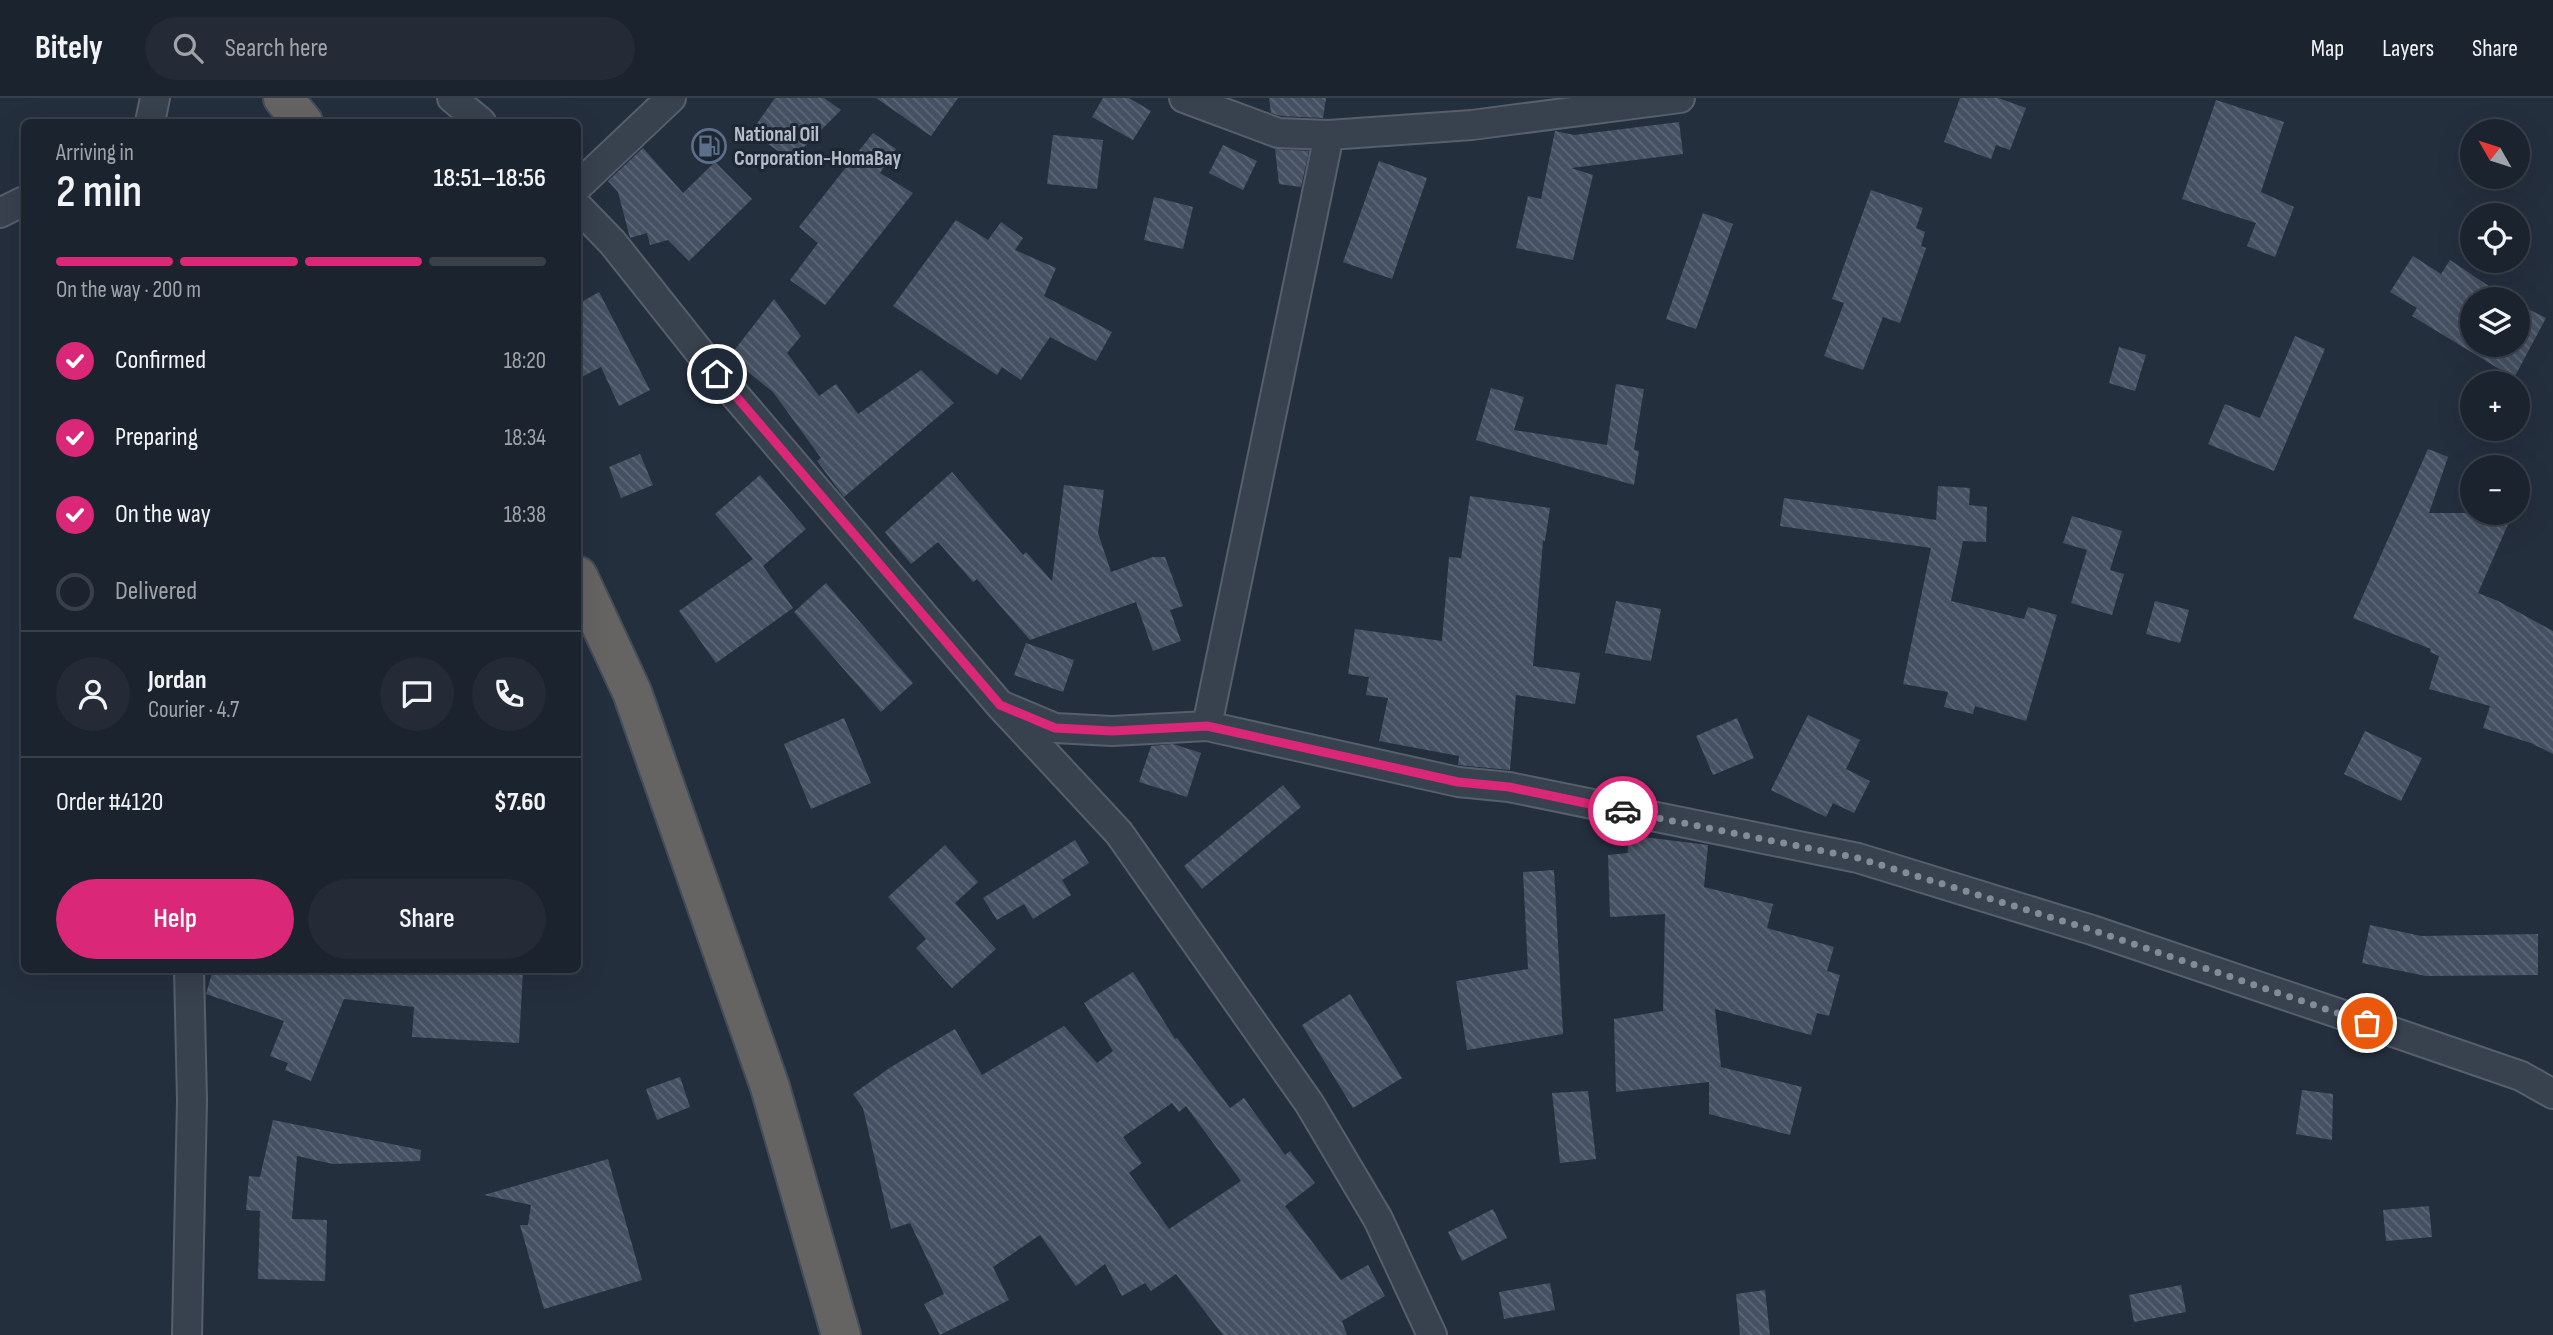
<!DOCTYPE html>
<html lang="en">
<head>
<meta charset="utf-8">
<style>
	body { margin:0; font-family:"Sofia Sans Condensed",sans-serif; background:#242b36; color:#f1f3f6; height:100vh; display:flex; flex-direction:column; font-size:26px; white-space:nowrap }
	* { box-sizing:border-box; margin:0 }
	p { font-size:23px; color:#a0a4aa }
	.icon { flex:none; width:38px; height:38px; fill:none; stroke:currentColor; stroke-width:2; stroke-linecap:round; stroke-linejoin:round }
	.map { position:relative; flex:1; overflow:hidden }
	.panel { position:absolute; left:21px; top:21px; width:560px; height:854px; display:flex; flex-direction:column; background:#1b232e; border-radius:10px; box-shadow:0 7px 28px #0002,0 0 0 2px #39404a }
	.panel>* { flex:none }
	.needle { width:46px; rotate:309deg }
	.buttons { position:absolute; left:2460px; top:21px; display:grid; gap:14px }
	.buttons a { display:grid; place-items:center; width:70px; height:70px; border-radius:50%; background:#1b232e; box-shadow:0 7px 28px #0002,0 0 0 2px #39404a; font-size:35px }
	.pin { position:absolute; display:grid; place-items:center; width:60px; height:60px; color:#fff; margin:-30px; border:4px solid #fff; border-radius:50%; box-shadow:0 2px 7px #0007 }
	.courier { position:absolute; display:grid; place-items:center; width:70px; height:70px; margin:-35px; border:5px solid #db2777; border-radius:50%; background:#fff; color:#222; box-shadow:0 2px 9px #0007 }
	.headline em { font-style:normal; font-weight:600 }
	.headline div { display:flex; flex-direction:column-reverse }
	.headline { display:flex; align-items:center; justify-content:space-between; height:119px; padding:0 35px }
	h1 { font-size:46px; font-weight:600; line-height:52px }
	.bar { display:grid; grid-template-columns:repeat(4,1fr); gap:10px 7px; align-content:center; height:84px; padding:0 35px }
	.bar i { height:9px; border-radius:5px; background:#39404a }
	.bar .current { background:#db2777 }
	.bar p { grid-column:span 4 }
	.line { display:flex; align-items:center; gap:18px; padding:0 35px; border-top:2px solid #39404a }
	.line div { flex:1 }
	.round { display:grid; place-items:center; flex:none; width:74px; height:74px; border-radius:37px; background:#242b36 }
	ol { padding:0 35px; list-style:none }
	li { display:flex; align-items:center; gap:21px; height:77px }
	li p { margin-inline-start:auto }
	li .icon { padding:7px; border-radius:50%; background:#db2777; color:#fff; stroke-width:4 }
	li:last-child { color:#a0a4aa }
	li i { width:38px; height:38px; border:4px solid #39404a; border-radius:50% }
	.button { display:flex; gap:14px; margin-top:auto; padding:14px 35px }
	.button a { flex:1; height:80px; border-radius:42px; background:#db2777; color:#fff; font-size:28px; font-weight:600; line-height:80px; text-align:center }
	.button a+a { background:#242b36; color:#f1f3f6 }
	header { display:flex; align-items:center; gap:42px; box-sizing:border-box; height:98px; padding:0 35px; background:#1b232e; border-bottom:2px solid #39404a }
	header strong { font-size:33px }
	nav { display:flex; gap:38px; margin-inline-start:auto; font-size:24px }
	.search { width:490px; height:63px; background:#242b36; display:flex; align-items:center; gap:18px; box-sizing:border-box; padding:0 24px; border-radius:38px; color:#a0a4aa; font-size:26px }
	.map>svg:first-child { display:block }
	.building { fill:url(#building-back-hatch); fill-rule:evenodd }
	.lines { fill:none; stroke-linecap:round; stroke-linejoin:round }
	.minor-casing { stroke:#565f6c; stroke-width:32 }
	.trunk-casing { stroke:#434c59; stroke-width:42 }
	.minor { stroke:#38414e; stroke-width:28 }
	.trunk { stroke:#656462; stroke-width:38 }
	.done { stroke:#828b98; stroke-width:7; stroke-dasharray:0 12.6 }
	.route { stroke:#db2777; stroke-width:9 }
	.labels { text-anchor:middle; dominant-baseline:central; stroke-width:6; stroke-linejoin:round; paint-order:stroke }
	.poi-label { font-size:21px; font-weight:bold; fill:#b4bcc9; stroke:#1d2633; text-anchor:start }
</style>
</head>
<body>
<header>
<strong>Bitely</strong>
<div class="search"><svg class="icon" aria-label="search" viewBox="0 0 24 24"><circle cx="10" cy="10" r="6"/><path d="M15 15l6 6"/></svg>Search here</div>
<nav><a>Map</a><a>Layers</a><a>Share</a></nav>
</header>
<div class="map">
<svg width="2553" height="1237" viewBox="0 0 2553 1237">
	<defs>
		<pattern id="building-back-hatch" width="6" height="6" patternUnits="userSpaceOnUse" patternTransform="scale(1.75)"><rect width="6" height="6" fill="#455162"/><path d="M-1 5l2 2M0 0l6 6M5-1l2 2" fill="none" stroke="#5d6877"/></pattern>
	</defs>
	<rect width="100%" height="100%" fill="#242f3e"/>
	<!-- building -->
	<path class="building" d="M 775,0 L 824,0 L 841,12 L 791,62 L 751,34 Z
		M 876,0 L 958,0 L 931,38 Z
		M 1103,0 L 1129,0 L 1151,13 L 1133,42 L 1092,19 Z
		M 1269,0 L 1326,0 L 1323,20 L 1281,18 L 1271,15 Z
		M 1960,0 L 1998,0 L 2026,10 L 2010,52 L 1996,47 L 1991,61 L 1944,44 Z
		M 2216,2 L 2284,24 L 2261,94 L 2294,109 L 2275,159 L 2247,148 L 2256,125 L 2182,101 Z
		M 1679,24 L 1683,56 L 1571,70 L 1593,77 L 1573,162 L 1516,150 L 1528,98 L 1541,101 L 1555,33 L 1574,37 Z
		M 873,35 L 896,51 L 880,75 L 913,95 L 825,207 L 790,182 L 818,145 L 799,129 Z
		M 1053,37 L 1103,42 L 1097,91 L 1047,86 Z
		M 1223,47 L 1257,63 L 1243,92 L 1209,75 Z
		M 643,50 L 683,95 L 715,64 L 752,101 L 689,163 L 668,142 L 650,147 L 647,135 L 630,140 L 618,94 L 608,83 Z
		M 1275,51 L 1309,53 L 1301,89 L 1279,86 Z
		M 1379,63 L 1427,80 L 1392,181 L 1343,164 Z
		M 1871,92 L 1923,110 L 1916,130 L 1925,134 L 1921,148 L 1926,150 L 1900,225 L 1883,219 L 1863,272 L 1824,258 L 1844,205 L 1832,201 Z
		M 1154,99 L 1193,109 L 1183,151 L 1144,142 Z
		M 1703,115 L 1733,126 L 1696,231 L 1666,221 Z
		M 956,122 L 988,142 L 1001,124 L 1023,140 L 1015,152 L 1056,170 L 1044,198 L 1112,234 L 1096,263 L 1050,239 L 1021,282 L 1002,269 L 997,277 L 893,208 Z
		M 2413,158 L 2441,176 L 2450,162 L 2508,201 L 2473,201 L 2473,247 L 2518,247 L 2518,206 L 2546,220 L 2514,280 L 2412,218 L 2417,210 L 2390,194 Z
		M 599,194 L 650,292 L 619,308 L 601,269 L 578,281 L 578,206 Z
		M 774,201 L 801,238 L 787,255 L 819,298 L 836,286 L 858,316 L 921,272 L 954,305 L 844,399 L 817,363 L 821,360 L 773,294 L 729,259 Z
		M 2295,238 L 2325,251 L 2274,373 L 2208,346 L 2225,306 L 2260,320 Z
		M 2119,249 L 2146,257 L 2135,293 L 2109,285 Z
		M 1616,286 L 1644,291 L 1634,352 L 1639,353 L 1634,387 L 1476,342 L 1491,290 L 1524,299 L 1514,332 L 1607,347 Z
		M 2428,351 L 2448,359 L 2429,415 L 2513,415 L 2478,495 L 2498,503 L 2553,533 L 2553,656 L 2531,645 L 2483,630 L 2490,608 L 2429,591 L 2439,558 L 2430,554 L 2431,551 L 2353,520 Z
		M 640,356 L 653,387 L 621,400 L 609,369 Z
		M 952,374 L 1023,457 L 1026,454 L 1052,483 L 1064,387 L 1104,392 L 1098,435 L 1111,474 L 1153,459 L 1165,459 L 1183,508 L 1170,512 L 1181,543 L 1153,553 L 1136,504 L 1030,542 L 977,481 L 973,484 L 938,444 L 911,466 L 885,434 Z
		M 760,377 L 806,431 L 763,468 L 793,510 L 716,565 L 679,513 L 753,461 L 715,416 Z
		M 1938,388 L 1970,390 L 1969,407 L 1987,409 L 1986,444 L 1963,443 L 1951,503 L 2024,521 L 2028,509 L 2057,517 L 2026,623 L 1975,608 L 1973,616 L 1944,609 L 1948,594 L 1903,586 L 1931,450 L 1780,428 L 1784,400 L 1936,422 Z
		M 1470,398 L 1550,410 L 1545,443 L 1543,442 L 1533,568 L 1580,575 L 1575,606 L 1516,597 L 1510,672 L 1458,667 L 1459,658 L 1379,643 L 1388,600 L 1366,597 L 1369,579 L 1348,576 L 1355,531 L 1442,543 L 1449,459 L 1461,460 Z
		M 2072,418 L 2122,433 L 2110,472 L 2124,476 L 2112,517 L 2071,505 L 2087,452 L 2063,445 Z
		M 826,485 L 913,585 L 881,614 L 794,514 Z
		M 1616,503 L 1661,511 L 1651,563 L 1605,555 Z
		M 2155,503 L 2189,512 L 2180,545 L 2146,536 Z
		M 1026,545 L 1074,562 L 1063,594 L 1014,577 Z
		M 1808,617 L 1860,642 L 1846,671 L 1870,683 L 1854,715 L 1833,705 L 1826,719 L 1771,692 Z
		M 844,620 L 871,685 L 811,711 L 784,646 Z
		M 1737,620 L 1754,660 L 1713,677 L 1696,638 Z
		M 2365,633 L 2422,660 L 2401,703 L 2344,676 Z
		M 1173,646 L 1201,655 L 1187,699 L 1139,684 L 1151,648 Z
		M 1283,687 L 1301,709 L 1202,791 L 1184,768 Z
		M 1627,737 L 1708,747 L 1704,789 L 1773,806 L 1767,830 L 1834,849 L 1827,873 L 1840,877 L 1829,918 L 1817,915 L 1811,937 L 1715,911 L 1721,969 L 1802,989 L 1790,1037 L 1709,1016 L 1709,984 L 1616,994 L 1614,921 L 1663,913 L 1665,816 L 1610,819 L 1608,757 L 1628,755 Z
		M 1075,742 L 1089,765 L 1062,782 L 1071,797 L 1033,821 L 1024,806 L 997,822 L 983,800 Z
		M 945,747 L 978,784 L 955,805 L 996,851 L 952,890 L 916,850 L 926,841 L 888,799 Z
		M 1554,772 L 1563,936 L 1467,952 L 1456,883 L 1528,871 L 1523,774 Z
		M 2370,827 L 2421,838 L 2538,836 L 2538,877 L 2426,878 L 2362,865 Z
		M 213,872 L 523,872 L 519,945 L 412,939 L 414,909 L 344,901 L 311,983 L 285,972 L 288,965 L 270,958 L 284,923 L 206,896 Z
		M 1133,874 L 1175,941 L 1177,940 L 1230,1010 L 1244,1000 L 1285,1057 L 1290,1053 L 1315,1085 L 1285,1108 L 1341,1182 L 1368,1167 L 1385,1198 L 1342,1223 L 1347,1237 L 1223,1237 L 1176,1176 L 1151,1193 L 1145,1185 L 1122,1198 L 1105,1166 L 1076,1188 L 1040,1137 L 993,1169 L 1009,1202 L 940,1237 L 924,1206 L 944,1196 L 910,1125 L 891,1131 L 863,1010 L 853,996 L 891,969 L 955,931 L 982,977 L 1064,928 L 1097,965 L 1113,953 L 1084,905 ZM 1172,1005 L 1179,1014 L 1186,1008 L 1241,1083 L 1169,1131 L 1129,1075 L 1142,1065 L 1123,1039 Z
		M 1350,896 L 1402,980 L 1353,1010 L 1302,927 Z
		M 680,979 L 690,1009 L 657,1022 L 646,991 Z
		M 2302,992 L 2333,996 L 2332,1042 L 2296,1036 Z
		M 1588,993 L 1596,1061 L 1560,1065 L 1552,995 Z
		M 273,1022 L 421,1052 L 420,1063 L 333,1066 L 297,1058 L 292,1121 L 327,1122 L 325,1183 L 258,1181 L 260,1113 L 246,1112 L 249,1078 L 260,1079 Z
		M 608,1061 L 642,1182 L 544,1211 L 520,1127 L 528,1127 L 531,1107 L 484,1097 Z
		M 2429,1108 L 2432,1139 L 2386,1143 L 2383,1112 Z
		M 1493,1111 L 1507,1140 L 1462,1163 L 1448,1134 Z
		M 1550,1185 L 1555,1212 L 1504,1221 L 1499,1194 Z
		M 2181,1187 L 2186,1214 L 2134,1224 L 2129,1197 Z
		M 1765,1192 L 1770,1237 L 1740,1237 L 1736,1196 Z"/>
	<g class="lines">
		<!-- minor casing -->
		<g class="minor-casing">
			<path id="minor" d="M 452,0 L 481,24
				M 1184,0 L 1278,35 L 1329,37 L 1472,27 L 1680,0
				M 150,24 L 155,0
				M 578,88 L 671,0
				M 578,109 L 612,144 L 717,276 L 1000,607 L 1119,735 L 1309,1005 L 1378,1121 L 1432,1237
				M 0,115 L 24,103
				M 1000,607 L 1055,630 L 1112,633 L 1207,628 L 1458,684 L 1509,689 L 1858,760 L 2092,832 L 2367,925 L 2521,978 L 2553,996
				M 1207,628 L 1329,37
				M 187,1237 L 192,1002 L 189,872"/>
		</g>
		<!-- trunk casing -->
		<g class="trunk-casing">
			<path id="trunk" d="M 283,0 L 303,24
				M 578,478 L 632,594 L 770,989 L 841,1237"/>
		</g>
		<!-- minor -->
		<use href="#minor" class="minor"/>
		<!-- trunk -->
		<use href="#trunk" class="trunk"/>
	</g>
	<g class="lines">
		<!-- done -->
		<path class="done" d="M 1623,713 L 1858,760 L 2092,832 L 2367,925"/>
		<!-- route -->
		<path class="route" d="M 717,276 L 1000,607 L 1055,630 L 1112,633 L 1207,628 L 1458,684 L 1509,689 L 1623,713"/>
	</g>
	<!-- icons -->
	<defs>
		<g id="fuel-ring" transform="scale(1.75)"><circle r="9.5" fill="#1d2633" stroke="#5c6f8a" stroke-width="1.5"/><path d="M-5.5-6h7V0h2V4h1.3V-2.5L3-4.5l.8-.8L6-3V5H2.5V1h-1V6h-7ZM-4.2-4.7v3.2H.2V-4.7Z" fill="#5c6f8a"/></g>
	</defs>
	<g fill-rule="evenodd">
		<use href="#fuel-ring" x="709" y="48"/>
	</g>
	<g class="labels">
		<!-- poi labels -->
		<g class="poi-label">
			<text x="734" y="36">National Oil<tspan x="734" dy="24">Corporation-HomaBay</tspan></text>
		</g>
	</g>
</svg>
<div class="buttons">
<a><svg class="needle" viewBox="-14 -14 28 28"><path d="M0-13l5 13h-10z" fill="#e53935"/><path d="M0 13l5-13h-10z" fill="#a0a4aa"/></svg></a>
<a><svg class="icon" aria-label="locate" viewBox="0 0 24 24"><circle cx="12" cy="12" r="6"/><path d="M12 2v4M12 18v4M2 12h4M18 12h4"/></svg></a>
<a><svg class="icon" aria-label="layers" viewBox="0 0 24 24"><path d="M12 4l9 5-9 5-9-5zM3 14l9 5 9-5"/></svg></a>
<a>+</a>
<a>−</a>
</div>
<div class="pin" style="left:2367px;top:925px;background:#ea580c"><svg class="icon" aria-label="bag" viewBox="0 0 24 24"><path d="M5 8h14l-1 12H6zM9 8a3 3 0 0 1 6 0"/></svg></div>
<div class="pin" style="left:717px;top:276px;background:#1f2937"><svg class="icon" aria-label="home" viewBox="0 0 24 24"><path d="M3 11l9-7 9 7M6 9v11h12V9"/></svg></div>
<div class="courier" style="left:1623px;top:713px"><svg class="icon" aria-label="car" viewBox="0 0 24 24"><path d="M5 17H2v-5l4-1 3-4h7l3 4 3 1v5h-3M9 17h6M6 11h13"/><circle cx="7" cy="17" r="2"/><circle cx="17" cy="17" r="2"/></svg></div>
<section class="panel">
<div class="headline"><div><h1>2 min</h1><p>Arriving in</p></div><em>18:51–18:56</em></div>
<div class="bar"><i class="current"></i><i class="current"></i><i class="current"></i><i></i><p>On the way · 200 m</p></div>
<ol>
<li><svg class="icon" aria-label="check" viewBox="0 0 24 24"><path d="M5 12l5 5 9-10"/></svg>Confirmed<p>18:20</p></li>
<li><svg class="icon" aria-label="check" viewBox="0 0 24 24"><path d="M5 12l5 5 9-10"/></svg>Preparing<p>18:34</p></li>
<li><svg class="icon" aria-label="check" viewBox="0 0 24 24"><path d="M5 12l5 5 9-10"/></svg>On the way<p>18:38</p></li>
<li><i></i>Delivered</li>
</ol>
<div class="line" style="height:126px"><a class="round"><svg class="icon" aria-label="person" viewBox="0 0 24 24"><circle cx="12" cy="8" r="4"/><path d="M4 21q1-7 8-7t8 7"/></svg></a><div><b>Jordan</b><p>Courier · 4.7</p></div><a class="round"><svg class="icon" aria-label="chat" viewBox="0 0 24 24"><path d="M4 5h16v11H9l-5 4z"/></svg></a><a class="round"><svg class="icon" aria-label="phone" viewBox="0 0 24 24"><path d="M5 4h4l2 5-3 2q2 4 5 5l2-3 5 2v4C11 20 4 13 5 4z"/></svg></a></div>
<div class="line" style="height:91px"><div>Order #4120</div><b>$7.60</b></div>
<div class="button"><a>Help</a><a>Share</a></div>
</section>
</div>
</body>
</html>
